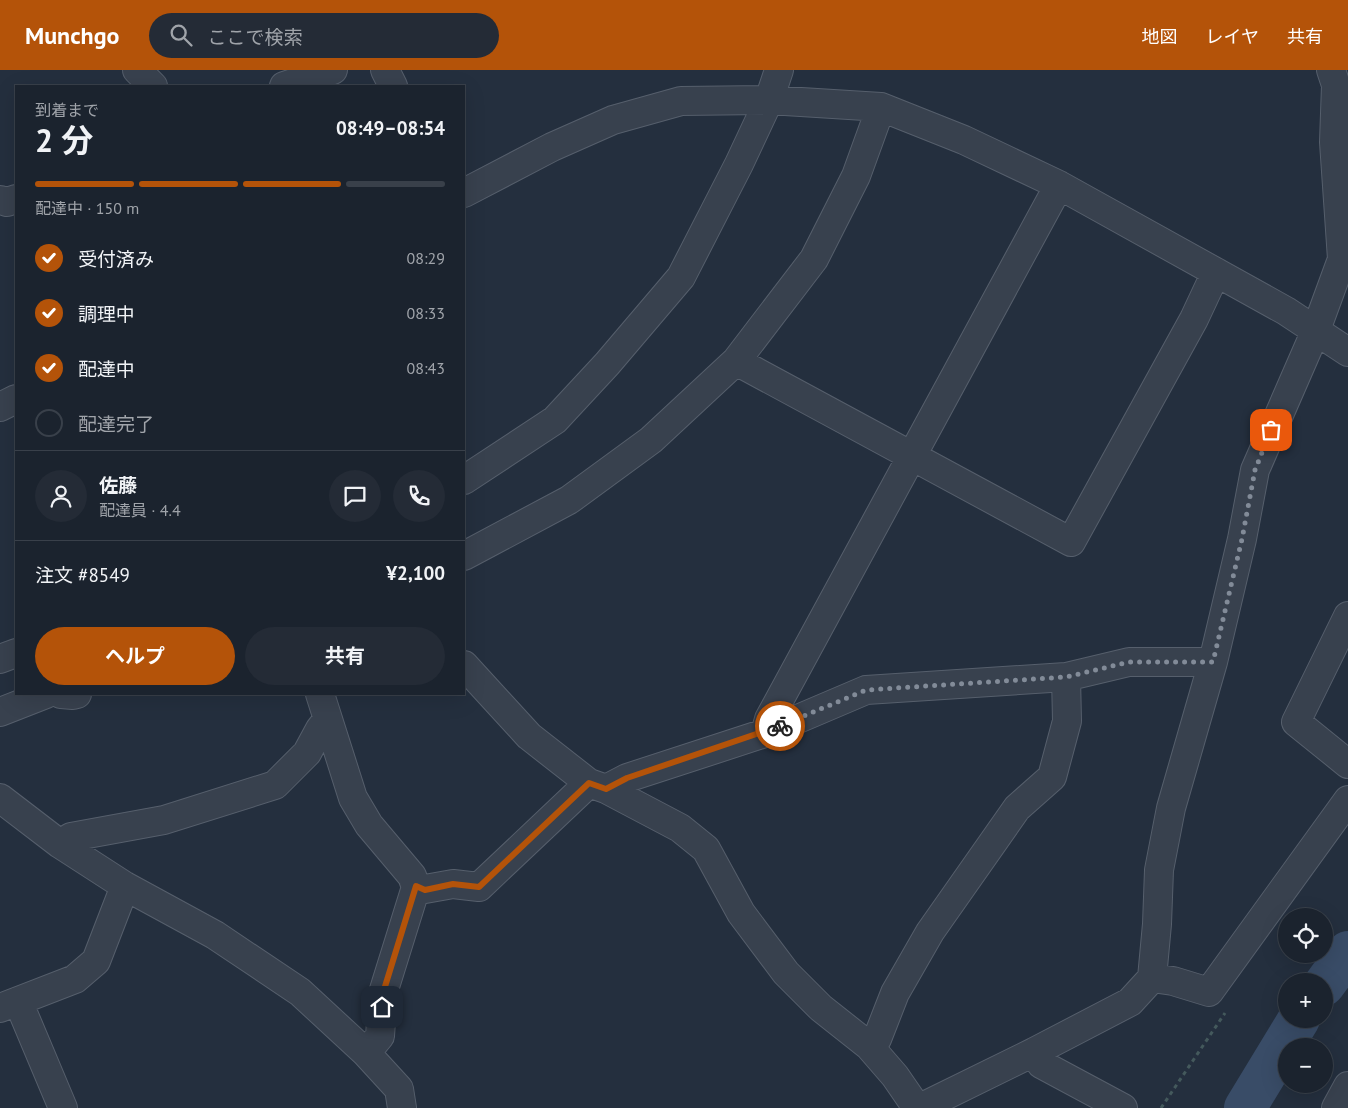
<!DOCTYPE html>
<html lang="ja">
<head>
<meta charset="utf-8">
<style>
	body { margin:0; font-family:"PT Sans","Noto Sans JP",sans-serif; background:#242b36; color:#f1f3f6; height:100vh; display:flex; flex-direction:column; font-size:19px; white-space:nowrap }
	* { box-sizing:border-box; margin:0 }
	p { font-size:16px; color:#a0a4aa }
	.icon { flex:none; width:28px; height:28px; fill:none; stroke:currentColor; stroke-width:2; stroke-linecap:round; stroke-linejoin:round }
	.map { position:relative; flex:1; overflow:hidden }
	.panel { position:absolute; left:15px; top:15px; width:450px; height:610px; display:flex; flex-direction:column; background:#1b232e; border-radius:0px; box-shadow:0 5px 20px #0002,0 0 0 1px #39404a }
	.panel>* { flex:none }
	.buttons { position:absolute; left:1278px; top:838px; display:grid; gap:10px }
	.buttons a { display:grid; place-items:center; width:55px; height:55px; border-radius:50%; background:#1b232e; box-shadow:0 5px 20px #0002,0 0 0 1px #39404a; font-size:25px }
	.pin { position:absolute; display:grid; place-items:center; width:42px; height:42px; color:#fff; margin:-21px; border-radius:10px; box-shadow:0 2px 8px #0006 }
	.courier { position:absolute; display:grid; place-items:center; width:50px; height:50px; margin:-25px; border:4px solid #b45309; border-radius:50%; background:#fff; color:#222; box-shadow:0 1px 6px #0007 }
	.headline em { font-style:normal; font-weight:700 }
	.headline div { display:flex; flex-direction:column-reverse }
	.headline { display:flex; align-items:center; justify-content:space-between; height:85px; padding:0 20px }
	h1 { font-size:32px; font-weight:700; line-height:38px }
	.bar { display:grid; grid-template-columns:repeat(4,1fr); gap:8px 5px; align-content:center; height:60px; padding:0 20px }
	.bar i { height:6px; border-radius:4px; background:#39404a }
	.bar .on { background:#b45309 }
	.bar p { grid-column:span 4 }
	.line { display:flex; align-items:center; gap:12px; padding:0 20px; border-top:1px solid #39404a }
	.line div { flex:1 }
	.round { display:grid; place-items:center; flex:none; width:52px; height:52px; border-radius:26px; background:#242b36 }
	ol { padding:0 20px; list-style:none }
	li { display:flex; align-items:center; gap:15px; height:55px }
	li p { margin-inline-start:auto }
	li .icon { padding:5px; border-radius:50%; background:#b45309; color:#fff; stroke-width:4 }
	li:last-child { color:#a0a4aa }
	li i { width:28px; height:28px; border:2px solid #39404a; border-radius:50% }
	.button { display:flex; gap:10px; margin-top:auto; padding:10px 20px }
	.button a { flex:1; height:58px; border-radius:30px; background:#b45309; color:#fff; font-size:20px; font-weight:700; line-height:58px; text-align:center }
	.button a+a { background:#242b36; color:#f1f3f6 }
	header { display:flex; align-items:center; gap:30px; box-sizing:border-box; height:70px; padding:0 25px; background:#b45309; color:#fff }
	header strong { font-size:24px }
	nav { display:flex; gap:28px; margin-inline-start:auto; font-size:18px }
	.search { width:350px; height:45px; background:#242b36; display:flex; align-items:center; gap:12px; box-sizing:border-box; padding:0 18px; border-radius:28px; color:#a0a4aa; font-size:19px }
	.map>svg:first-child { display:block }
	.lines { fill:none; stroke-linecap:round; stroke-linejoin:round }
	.river { stroke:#394c67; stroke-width:42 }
	.minor-casing { stroke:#565f6c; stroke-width:30 }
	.path { stroke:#44595c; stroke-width:3; stroke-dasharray:4 4; stroke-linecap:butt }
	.minor { stroke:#38414e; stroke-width:28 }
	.done { stroke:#828b98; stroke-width:5; stroke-dasharray:0 9 }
	.route { stroke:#b45309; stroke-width:6 }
</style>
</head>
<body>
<header>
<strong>Munchgo</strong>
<div class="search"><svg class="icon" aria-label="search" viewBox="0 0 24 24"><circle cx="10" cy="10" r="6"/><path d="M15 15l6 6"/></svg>ここで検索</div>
<nav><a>地図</a><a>レイヤ</a><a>共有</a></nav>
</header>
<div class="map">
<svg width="1348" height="1038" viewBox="0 0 1348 1038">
	<rect width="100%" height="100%" fill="#242f3e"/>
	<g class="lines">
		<!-- river -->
		<path class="river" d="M 1324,915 L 1348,882
			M 1245,1038 L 1299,949"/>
		<!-- minor casing -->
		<g class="minor-casing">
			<path id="minor" d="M 137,0 L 153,16
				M 385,0 L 393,16
				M 284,16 L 333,0
				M 464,123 L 552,77 L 613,50 L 681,31 L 769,30 L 881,37 L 964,70 L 1059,115 L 1286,241 L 1348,282
				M 0,130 L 7,132 L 16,129
				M 736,291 L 1071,472 L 1194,249 L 1216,202
				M 0,337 L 16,329
				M 464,410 L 555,350 L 607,294 L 681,207 L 739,94 L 769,30 L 779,0
				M 464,486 L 569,430 L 651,370 L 736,291 L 814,189 L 856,106 L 881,37
				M 1348,546 L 1296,652 L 1348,694
				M 0,589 L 16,583
				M 464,595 L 529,666 L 589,713 L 606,719 L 680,758 L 706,779 L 741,843 L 786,903 L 821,938 L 869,976 L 895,1006 L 917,1038
				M 61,624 L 73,625 L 77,624
				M 320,624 L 353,728 L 369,755 L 412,806 L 416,817 L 383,923 L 380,966 L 366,983
				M 0,642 L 46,624
				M 765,663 L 769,649 L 1059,115
				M 606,719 L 627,708 L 765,663 L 866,620 L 1066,607 L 1129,592 L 1213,592
				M 0,728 L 60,774 L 125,816 L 215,865 L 300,922 L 366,983 L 399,1019 L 402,1038
				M 60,774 L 71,767 L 164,750 L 275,715 L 307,683 L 320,659 L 327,650
				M 416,817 L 425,819 L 453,814 L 479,817 L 589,713
				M 1152,908 L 1173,911 L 1209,922 L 1348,730
				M 18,931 L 63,1038
				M 0,938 L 75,909 L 96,891 L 125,816
				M 869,976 L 877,969 L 895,923 L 930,862 L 1017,738 L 1052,707 L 1067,651 L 1066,607
				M 1034,982 L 1041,994 L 1123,1038
				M 920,1038 L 1034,982 L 1130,932 L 1152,908 L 1157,854 L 1159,800 L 1171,738 L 1213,592 L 1242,469 L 1255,400 L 1316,260 L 1342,189 L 1334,72 L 1336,15 L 1331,0
				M 1336,1038 L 1348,1016"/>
		</g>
		<!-- path -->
		<path class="path" d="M 1161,1038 L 1225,943"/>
		<!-- minor -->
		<use href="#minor" class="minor"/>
	</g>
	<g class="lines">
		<!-- done -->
		<path class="done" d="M 780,656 L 866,620 L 1066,607 L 1129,592 L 1213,592 L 1242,469 L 1255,400 L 1271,360"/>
		<!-- route -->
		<path class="route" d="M 382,937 L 383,923 L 416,816 L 425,820 L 453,814 L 479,817 L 589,713 L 606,719 L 627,708 L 780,656"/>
	</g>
</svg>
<div class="buttons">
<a><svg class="icon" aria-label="locate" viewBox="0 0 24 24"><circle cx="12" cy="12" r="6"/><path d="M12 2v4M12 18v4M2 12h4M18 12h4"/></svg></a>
<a>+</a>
<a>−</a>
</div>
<div class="pin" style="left:1271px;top:360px;background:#ea580c"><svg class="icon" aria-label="bag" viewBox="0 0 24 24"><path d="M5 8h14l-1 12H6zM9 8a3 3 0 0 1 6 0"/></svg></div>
<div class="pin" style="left:382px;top:937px;background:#1f2937"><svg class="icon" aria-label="home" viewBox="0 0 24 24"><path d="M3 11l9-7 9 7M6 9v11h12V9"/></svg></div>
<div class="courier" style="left:780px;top:656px"><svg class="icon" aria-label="bike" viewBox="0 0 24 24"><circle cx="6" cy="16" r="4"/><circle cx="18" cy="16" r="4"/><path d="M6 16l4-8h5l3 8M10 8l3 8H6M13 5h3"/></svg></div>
<section class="panel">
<div class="headline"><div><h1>2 分</h1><p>到着まで</p></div><em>08:49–08:54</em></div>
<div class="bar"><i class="on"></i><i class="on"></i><i class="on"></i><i></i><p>配達中 · 150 m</p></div>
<ol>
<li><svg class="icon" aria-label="check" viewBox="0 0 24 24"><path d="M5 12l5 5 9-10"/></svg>受付済み<p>08:29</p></li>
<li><svg class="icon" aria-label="check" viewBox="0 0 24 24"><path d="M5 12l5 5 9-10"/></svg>調理中<p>08:33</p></li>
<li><svg class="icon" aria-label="check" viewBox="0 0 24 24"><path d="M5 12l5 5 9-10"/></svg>配達中<p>08:43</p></li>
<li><i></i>配達完了</li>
</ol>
<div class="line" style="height:90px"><a class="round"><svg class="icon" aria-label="person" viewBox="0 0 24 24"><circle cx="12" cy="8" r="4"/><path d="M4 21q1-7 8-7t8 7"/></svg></a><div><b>佐藤</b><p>配達員 · 4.4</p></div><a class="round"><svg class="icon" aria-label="chat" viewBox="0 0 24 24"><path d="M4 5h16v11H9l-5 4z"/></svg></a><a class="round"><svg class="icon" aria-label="phone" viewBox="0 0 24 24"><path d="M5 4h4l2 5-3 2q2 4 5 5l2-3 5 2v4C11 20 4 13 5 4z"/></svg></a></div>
<div class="line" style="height:65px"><div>注文 #8549</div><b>¥2,100</b></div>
<div class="button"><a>ヘルプ</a><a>共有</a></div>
</section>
</div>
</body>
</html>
